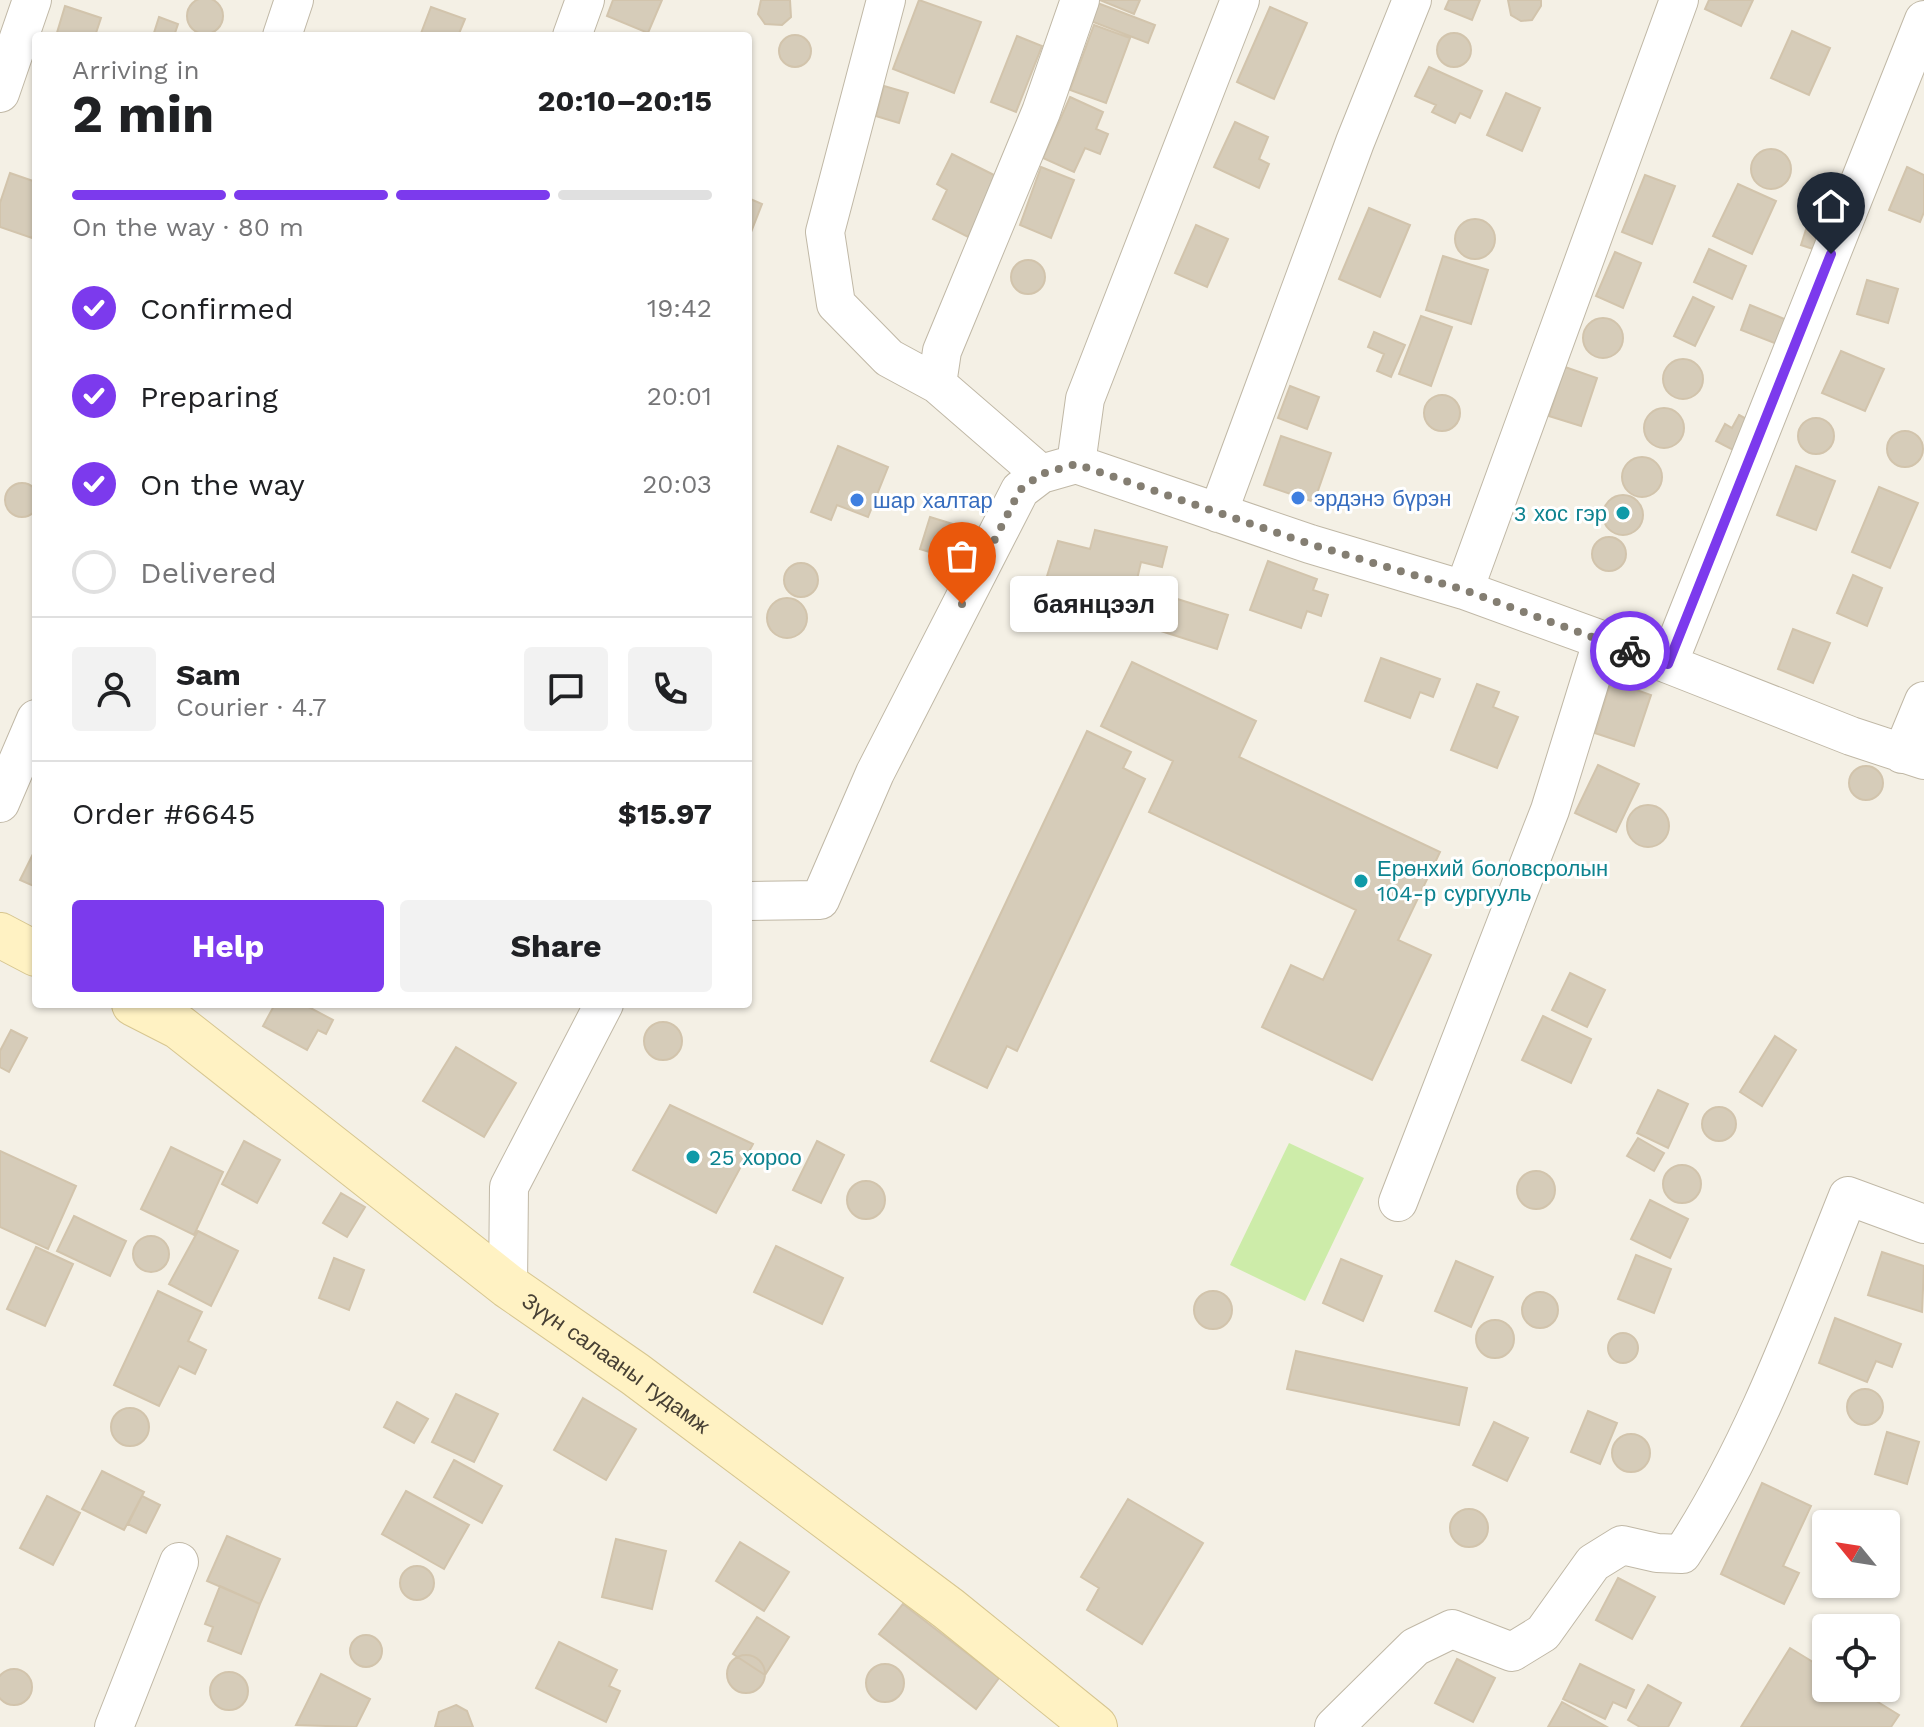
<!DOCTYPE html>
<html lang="en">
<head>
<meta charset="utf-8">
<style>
	body { margin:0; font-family:"Work Sans",sans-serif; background:#f2f2f2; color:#202124; height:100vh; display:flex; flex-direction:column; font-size:30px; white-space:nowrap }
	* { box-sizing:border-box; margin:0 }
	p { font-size:26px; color:#757577 }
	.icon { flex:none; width:44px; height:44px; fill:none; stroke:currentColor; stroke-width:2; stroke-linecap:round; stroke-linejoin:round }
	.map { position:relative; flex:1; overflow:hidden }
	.sheet { position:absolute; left:32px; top:32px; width:720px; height:976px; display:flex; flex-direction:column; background:#fff; border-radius:8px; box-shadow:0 2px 6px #0004 }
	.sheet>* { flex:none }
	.needle { width:52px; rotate:300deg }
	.buttons { position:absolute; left:1812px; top:1510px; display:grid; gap:16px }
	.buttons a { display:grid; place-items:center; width:88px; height:88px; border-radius:8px; background:#fff; box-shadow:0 2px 6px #0004; font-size:40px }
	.pin { position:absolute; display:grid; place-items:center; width:68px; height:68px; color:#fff; margin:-82px -34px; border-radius:50% 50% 50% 0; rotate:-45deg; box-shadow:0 0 8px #0007 }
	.pin .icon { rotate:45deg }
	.courier { position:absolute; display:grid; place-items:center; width:80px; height:80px; margin:-40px; border:6px solid #7c3aed; border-radius:50%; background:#fff; color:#222; box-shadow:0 2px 10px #0007 }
	.bubble { position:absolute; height:56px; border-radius:8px; background:#fff; box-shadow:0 2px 6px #0004; font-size:26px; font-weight:700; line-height:56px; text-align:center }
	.summary em { font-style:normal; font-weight:700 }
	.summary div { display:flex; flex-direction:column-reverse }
	.summary { display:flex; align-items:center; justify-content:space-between; height:136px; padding:0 40px }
	h1 { font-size:52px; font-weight:700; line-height:60px }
	.bar { display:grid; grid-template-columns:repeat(4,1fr); gap:12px 8px; align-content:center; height:96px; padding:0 40px }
	.bar i { height:10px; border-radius:6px; background:#e0e0e0 }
	.bar .active { background:#7c3aed }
	.bar p { grid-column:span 4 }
	.line { display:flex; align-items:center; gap:20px; padding:0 40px; border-top:2px solid #e0e0e0 }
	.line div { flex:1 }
	.round { display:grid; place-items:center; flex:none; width:84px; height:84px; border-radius:8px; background:#f2f2f2 }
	ol { padding:0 40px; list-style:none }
	li { display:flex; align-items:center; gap:24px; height:88px }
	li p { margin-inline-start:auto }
	li .icon { padding:8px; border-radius:50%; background:#7c3aed; color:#fff; stroke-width:4 }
	li:last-child { color:#757577 }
	li i { width:44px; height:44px; border:4px solid #e0e0e0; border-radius:50% }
	.cta { display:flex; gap:16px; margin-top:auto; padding:16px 40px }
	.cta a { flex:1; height:92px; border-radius:8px; background:#7c3aed; color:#fff; font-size:32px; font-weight:700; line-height:92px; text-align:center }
	.cta a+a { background:#f2f2f2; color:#202124 }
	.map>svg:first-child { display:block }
	.green { fill:#cdeca9 }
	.building { fill:#d6ccb9; stroke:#d2c4ac; stroke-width:2 }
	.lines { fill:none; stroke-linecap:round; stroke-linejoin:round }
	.street-casing { stroke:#c0b8a6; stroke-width:40 }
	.secondary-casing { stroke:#d7c690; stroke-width:46 }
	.street { stroke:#fff; stroke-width:38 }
	.secondary { stroke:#fff2c3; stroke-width:44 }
	.done { stroke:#847e72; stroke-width:8; stroke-dasharray:0 14.4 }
	.route { stroke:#7c3aed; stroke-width:10 }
	.shop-dot { fill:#3f7fe0; stroke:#fff; stroke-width:3 }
	.culture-dot { fill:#0f9aa8; stroke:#fff; stroke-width:3 }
	.labels { text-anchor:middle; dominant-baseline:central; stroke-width:6; stroke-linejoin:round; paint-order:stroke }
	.shop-label { font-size:22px; fill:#366cbe; stroke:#fff; text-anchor:start }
	.culture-label { font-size:22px; fill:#0d838f; stroke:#fff; text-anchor:start }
	.street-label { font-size:22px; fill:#474034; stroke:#fff }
</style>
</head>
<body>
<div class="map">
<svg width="1924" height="1727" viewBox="0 0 1924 1727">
	<rect width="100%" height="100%" fill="#f4f0e5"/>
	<!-- green -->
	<path class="green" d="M 1289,1143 L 1364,1178 L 1305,1301 L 1230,1265 Z"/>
	<!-- building -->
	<path class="building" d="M187 16a18 18 0 1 1 36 0a18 18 0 1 1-36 0Z
		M 613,0 L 662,0 L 648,33 L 607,16 Z
		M 761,0 L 790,0 L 791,17 L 782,25 L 765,24 L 758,14 Z
		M 919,0 L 981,22 L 954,93 L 893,69 Z
		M 1100,0 L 1140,0 L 1134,14 Z
		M 1449,0 L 1480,0 L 1472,20 L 1445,9 Z
		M 1508,0 L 1541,0 L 1541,6 L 1532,20 L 1521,21 L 1511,15 Z
		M 1709,0 L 1753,0 L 1741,26 L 1705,9 Z
		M 1095,2 L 1155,25 L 1148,43 L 1088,20 Z
		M 65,6 L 101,18 L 95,36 L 56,36 Z
		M 431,7 L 465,19 L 458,36 L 420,36 Z
		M 1270,7 L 1307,23 L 1274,99 L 1237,82 Z
		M 159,17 L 178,24 L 174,36 L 153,36 Z
		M 1094,25 L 1130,38 L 1106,103 L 1070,90 Z
		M 1792,31 L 1830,48 L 1809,95 L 1771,78 Z
		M1437 50a17 17 0 1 1 34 0a17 17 0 1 1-34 0Z
		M779 51a16 16 0 1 1 32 0a16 16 0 1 1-32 0Z
		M 1017,36 L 1042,46 L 1016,112 L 991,102 Z
		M 1429,67 L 1482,91 L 1470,118 L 1460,113 L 1455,123 L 1432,112 L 1436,105 L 1415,96 Z
		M 884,86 L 908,93 L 899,123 L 876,116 Z
		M 1506,93 L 1540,108 L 1522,151 L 1487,135 Z
		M 1070,97 L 1103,112 L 1096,129 L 1108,134 L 1100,154 L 1085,148 L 1074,172 L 1043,158 Z
		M 1235,122 L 1268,137 L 1259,159 L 1269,164 L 1259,188 L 1214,167 Z
		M1751 169a20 20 0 1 1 40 0a20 20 0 1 1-40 0Z
		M 952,154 L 998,177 L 968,237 L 933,219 L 947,190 L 937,184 Z
		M 1041,167 L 1074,180 L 1051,238 L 1020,225 Z
		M 1907,167 L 1924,175 L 1924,212 L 1920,222 L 1889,210 Z
		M 10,173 L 36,182 L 36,226 L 32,238 L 0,227 L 0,203 Z
		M 1645,175 L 1675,186 L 1652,244 L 1622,232 Z
		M 1738,184 L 1776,201 L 1752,254 L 1713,236 Z
		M 748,198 L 762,204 L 748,240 Z
		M 1369,208 L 1410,225 L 1380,297 L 1339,279 Z
		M1455 239a20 20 0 1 1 40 0a20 20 0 1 1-40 0Z
		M 1809,220 L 1827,226 L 1819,251 L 1801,245 Z
		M 1196,225 L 1228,239 L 1207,287 L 1175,273 Z
		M 1709,249 L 1746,266 L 1732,299 L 1694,282 Z
		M 1615,252 L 1641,263 L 1623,308 L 1596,296 Z
		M 1443,256 L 1488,270 L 1471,324 L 1426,310 Z
		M1011 277a17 17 0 1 1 34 0a17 17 0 1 1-34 0Z
		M 1867,280 L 1898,289 L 1888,323 L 1857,314 Z
		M 1693,297 L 1714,307 L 1695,346 L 1674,336 Z
		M 1750,305 L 1787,320 L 1777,344 L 1741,330 Z
		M 1421,316 L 1452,327 L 1431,386 L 1399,374 Z
		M1583 338a20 20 0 1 1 40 0a20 20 0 1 1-40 0Z
		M 1374,332 L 1405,345 L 1391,377 L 1377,371 L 1384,354 L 1368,347 Z
		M 1841,351 L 1884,369 L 1865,411 L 1822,393 Z
		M1663 379a20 20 0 1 1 40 0a20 20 0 1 1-40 0Z
		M 1565,367 L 1597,378 L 1581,426 L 1549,416 Z
		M 1290,386 L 1319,397 L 1307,429 L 1278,418 Z
		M1424 413a18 18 0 1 1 36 0a18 18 0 1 1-36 0Z
		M1644 428a20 20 0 1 1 40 0a20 20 0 1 1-40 0Z
		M 1739,415 L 1752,422 L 1735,451 L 1716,441 L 1725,424 L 1732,428 Z
		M1798 436a18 18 0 1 1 36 0a18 18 0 1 1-36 0Z
		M1887 449a18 18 0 1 1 36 0a18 18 0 1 1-36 0Z
		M 1281,436 L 1331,453 L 1314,502 L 1264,485 Z
		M 838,446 L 888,467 L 868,517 L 837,505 L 831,520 L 811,512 Z
		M1622 477a20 20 0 1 1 40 0a20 20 0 1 1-40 0Z
		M 1796,466 L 1835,481 L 1816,530 L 1777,515 Z
		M5 500a17 17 0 1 1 34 0a17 17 0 1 1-34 0Z
		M 1879,487 L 1918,503 L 1890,568 L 1852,552 Z
		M1603 515a20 20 0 1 1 40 0a20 20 0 1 1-40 0Z
		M 930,517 L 972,530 L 962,562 L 920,549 Z
		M 1095,530 L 1167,547 L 1162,567 L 1141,562 L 1130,610 L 1043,589 L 1058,541 L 1090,549 Z
		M1592 554a17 17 0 1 1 34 0a17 17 0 1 1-34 0Z
		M 1268,561 L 1317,579 L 1313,590 L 1328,595 L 1321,616 L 1307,611 L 1301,628 L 1250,610 Z
		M784 580a17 17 0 1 1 34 0a17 17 0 1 1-34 0Z
		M 1853,575 L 1882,588 L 1867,626 L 1837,613 Z
		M 1171,597 L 1228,615 L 1217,649 L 1161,631 Z
		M767 618a20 20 0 1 1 40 0a20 20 0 1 1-40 0Z
		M 1793,629 L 1830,643 L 1813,683 L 1778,669 Z
		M 1381,658 L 1440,679 L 1433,697 L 1420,692 L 1410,718 L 1365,701 Z
		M 1132,662 L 1256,721 L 1239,757 L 1440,852 L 1398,940 L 1431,955 L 1372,1080 L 1262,1027 L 1291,965 L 1323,980 L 1356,910 L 1149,812 L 1173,761 L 1101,726 Z
		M 1611,681 L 1651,695 L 1634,746 L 1595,733 Z
		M 1477,684 L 1499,692 L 1493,707 L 1518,717 L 1497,768 L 1451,750 Z
		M 1087,731 L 1131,752 L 1123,768 L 1145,779 L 1017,1051 L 1007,1046 L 987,1088 L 931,1061 Z
		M 1598,765 L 1639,784 L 1616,832 L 1575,813 Z
		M1849 783a17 17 0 1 1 34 0a17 17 0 1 1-34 0Z
		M1627 826a21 21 0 1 1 42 0a21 21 0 1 1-42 0Z
		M 36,848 L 36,887 L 20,880 Z
		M 1570,973 L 1605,990 L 1587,1027 L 1552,1010 Z
		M 275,1004 L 303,1004 L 333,1020 L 326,1034 L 318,1030 L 307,1050 L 263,1026 Z
		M 1543,1016 L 1591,1039 L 1571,1083 L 1522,1060 Z
		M644 1041a19 19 0 1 1 38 0a19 19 0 1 1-38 0Z
		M 11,1030 L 27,1038 L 9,1072 L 0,1067 L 0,1051 Z
		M 1775,1036 L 1796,1050 L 1762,1106 L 1740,1092 Z
		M 456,1047 L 516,1083 L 484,1137 L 423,1101 Z
		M 1658,1090 L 1688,1104 L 1668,1148 L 1637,1133 Z
		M 670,1105 L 753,1144 L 716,1213 L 633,1170 Z
		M1702 1124a17 17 0 1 1 34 0a17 17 0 1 1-34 0Z
		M 1638,1138 L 1664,1153 L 1654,1171 L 1627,1156 Z
		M 244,1141 L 280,1160 L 257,1203 L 222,1184 Z
		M 817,1141 L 844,1155 L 821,1203 L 793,1190 Z
		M 171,1147 L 223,1172 L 194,1235 L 141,1209 Z
		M 0,1151 L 76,1186 L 48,1249 L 0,1227 Z
		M1663 1184a19 19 0 1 1 38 0a19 19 0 1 1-38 0Z
		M1517 1190a19 19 0 1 1 38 0a19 19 0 1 1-38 0Z
		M847 1200a19 19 0 1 1 38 0a19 19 0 1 1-38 0Z
		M 341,1193 L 365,1207 L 347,1237 L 323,1223 Z
		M 1650,1200 L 1688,1219 L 1670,1258 L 1631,1239 Z
		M 74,1216 L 126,1241 L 110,1276 L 57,1251 Z
		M 198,1231 L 238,1251 L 211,1306 L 169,1284 Z
		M133 1254a18 18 0 1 1 36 0a18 18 0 1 1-36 0Z
		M 776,1246 L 843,1278 L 822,1324 L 754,1292 Z
		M 36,1247 L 73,1264 L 45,1326 L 7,1309 Z
		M 1882,1252 L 1924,1266 L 1922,1312 L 1868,1295 Z
		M 1636,1255 L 1671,1269 L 1654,1313 L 1618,1299 Z
		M 334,1258 L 364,1270 L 349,1310 L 319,1298 Z
		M 1341,1259 L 1382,1276 L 1363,1321 L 1323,1303 Z
		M 1456,1261 L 1493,1277 L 1471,1327 L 1435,1311 Z
		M 158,1291 L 202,1312 L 188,1341 L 206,1350 L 195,1374 L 179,1366 L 159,1406 L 114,1385 Z
		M1194 1310a19 19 0 1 1 38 0a19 19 0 1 1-38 0Z
		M1522 1310a18 18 0 1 1 36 0a18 18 0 1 1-36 0Z
		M 1835,1318 L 1901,1344 L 1892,1367 L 1876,1361 L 1867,1382 L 1819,1363 Z
		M1476 1339a19 19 0 1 1 38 0a19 19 0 1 1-38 0Z
		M1608 1348a15 15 0 1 1 30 0a15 15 0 1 1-30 0Z
		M 1296,1351 L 1467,1388 L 1459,1425 L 1287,1389 Z
		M1847 1407a18 18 0 1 1 36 0a18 18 0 1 1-36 0Z
		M 456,1394 L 498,1414 L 474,1462 L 432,1442 Z
		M 583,1398 L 636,1429 L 606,1480 L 554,1450 Z
		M 397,1402 L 428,1419 L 414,1443 L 384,1427 Z
		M111 1427a19 19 0 1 1 38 0a19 19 0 1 1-38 0Z
		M 1588,1411 L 1617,1423 L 1600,1464 L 1571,1452 Z
		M 1494,1422 L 1528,1438 L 1507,1481 L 1473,1465 Z
		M 1887,1432 L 1919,1442 L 1907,1484 L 1875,1474 Z
		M1612 1453a19 19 0 1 1 38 0a19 19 0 1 1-38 0Z
		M 454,1460 L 502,1486 L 482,1523 L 434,1497 Z
		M 102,1471 L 144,1492 L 124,1530 L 82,1509 Z
		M 1762,1483 L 1811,1506 L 1783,1566 L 1799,1573 L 1784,1604 L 1721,1574 Z
		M 406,1491 L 469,1525 L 444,1569 L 382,1534 Z
		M 47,1496 L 80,1513 L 53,1565 L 20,1548 Z
		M 142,1496 L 160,1505 L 146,1533 L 128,1524 Z
		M 1128,1499 L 1203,1543 L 1142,1644 L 1087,1610 L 1099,1588 L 1081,1577 Z
		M1450 1528a19 19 0 1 1 38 0a19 19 0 1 1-38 0Z
		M 227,1536 L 280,1559 L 260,1604 L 207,1581 Z
		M 616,1539 L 666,1551 L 652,1609 L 602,1597 Z
		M 740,1542 L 789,1572 L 764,1611 L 716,1581 Z
		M400 1583a17 17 0 1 1 34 0a17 17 0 1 1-34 0Z
		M 1618,1578 L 1655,1597 L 1632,1639 L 1596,1620 Z
		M 220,1586 L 260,1604 L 241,1654 L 208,1641 L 213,1627 L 205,1624 Z
		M 903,1604 L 999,1678 L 976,1709 L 879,1634 Z
		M 757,1617 L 789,1637 L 765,1675 L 733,1654 Z
		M350 1651a16 16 0 1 1 32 0a16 16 0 1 1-32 0Z
		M 559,1642 L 617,1670 L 609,1686 L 620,1691 L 606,1722 L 536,1688 Z
		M 1790,1648 L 1826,1670 L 1826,1688 L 1855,1688 L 1899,1715 L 1891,1727 L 1741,1727 Z
		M727 1674a19 19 0 1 1 38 0a19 19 0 1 1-38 0Z
		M 1457,1659 L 1495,1678 L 1473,1722 L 1435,1703 Z
		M866 1683a19 19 0 1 1 38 0a19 19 0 1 1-38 0Z
		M 1580,1664 L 1634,1690 L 1626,1708 L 1613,1702 L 1605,1719 L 1563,1699 Z
		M-4 1687a18 18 0 1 1 36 0a18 18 0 1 1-36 0Z
		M210 1691a19 19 0 1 1 38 0a19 19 0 1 1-38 0Z
		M 321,1674 L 370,1699 L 356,1727 L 296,1725 Z
		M 1648,1685 L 1681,1703 L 1668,1727 L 1640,1727 L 1628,1720 Z
		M 1562,1702 L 1607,1727 L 1548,1727 Z
		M 456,1705 L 467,1711 L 473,1727 L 435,1727 L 439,1712 Z"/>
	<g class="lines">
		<!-- street casing -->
		<g class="street-casing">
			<path id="street" d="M 886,0 L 825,232 L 836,304 L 889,358 L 937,384 L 1041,474
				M 282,36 L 294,0
				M 572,36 L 585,0
				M 0,93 L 32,0
				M 937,384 L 942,351 L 1041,112 L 1080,0
				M 1076,464 L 1085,399 L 1240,0
				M 1218,513 L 1355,142 L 1412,0
				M 1464,590 L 1679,0
				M 1668,664 L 1924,20
				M 1902,754 L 1924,701
				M 0,803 L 36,719
				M 748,901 L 820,900 L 875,773 L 1020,490 L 1041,474 L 1076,464 L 1310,544 L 1464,590 L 1668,664 L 1851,736 L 1924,760
				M 1398,1202 L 1550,810 L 1602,642
				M 508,1286 L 509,1187 L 604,1004
				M 114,1727 L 179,1562
				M 1334,1727 L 1415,1647 L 1452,1629 L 1512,1652 L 1543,1633 L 1593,1563 L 1622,1545 L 1657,1553 L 1682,1554 C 1754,1444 1799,1318 1848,1196 L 1924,1224"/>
		</g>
		<!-- secondary casing -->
		<g class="secondary-casing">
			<g id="secondary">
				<path d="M 0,935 L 36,954"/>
				<path id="s1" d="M 134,1004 L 179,1027 L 508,1286 L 635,1374 L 949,1609 L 1095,1727"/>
			</g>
		</g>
		<!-- street -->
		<use href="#street" class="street"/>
		<!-- secondary -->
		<use href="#secondary" class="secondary"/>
	</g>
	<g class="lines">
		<!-- done -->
		<path class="done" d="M 962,604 L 1020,490 L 1041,474 L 1076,464 L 1310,544 L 1464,590 L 1630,651"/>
		<!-- route -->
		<path class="route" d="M 1630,651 L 1668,664 L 1831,254"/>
	</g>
	<!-- markers -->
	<g class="shop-dot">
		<circle cx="1298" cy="498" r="8"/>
		<circle cx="857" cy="500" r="8"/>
	</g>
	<g class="culture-dot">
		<circle cx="1623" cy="513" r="8"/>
		<circle cx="1361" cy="881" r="8"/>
		<circle cx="693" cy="1157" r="8"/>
	</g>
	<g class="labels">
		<!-- shop labels -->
		<g class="shop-label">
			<text x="1314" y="498">эрдэнэ бүрэн</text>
			<text x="873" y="500">шар халтар</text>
		</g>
		<!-- culture labels -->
		<g class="culture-label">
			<text x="1607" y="513" text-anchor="end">3 хос гэр</text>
			<text x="1377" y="868">Ерөнхий боловсролын<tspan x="1377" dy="25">104-р сургууль</tspan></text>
			<text x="709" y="1157">25 хороо</text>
		</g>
		<!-- street labels -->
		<g class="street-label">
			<text stroke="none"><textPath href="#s1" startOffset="602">Зүүн салааны гудамж</textPath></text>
		</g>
	</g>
</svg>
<div class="buttons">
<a><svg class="needle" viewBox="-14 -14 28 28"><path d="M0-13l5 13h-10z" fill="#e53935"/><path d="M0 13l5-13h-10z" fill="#757577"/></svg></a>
<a><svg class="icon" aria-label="locate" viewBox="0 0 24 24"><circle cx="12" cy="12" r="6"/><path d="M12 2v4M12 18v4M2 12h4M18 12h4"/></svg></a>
</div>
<div class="pin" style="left:962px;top:604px;background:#ea580c"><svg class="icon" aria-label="bag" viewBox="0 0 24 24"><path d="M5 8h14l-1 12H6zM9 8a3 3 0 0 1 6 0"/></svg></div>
<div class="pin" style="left:1831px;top:254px;background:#1f2937"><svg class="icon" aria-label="home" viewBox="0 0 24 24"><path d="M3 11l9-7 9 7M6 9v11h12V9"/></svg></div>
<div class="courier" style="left:1630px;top:651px"><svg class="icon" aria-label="bike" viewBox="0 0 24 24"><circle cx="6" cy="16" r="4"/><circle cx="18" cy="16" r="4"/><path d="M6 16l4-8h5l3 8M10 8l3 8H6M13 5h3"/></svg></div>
<div class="bubble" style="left:1010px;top:576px;width:168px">баянцээл</div>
<section class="sheet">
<div class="summary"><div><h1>2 min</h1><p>Arriving in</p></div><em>20:10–20:15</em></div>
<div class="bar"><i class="active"></i><i class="active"></i><i class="active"></i><i></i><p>On the way · 80 m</p></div>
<ol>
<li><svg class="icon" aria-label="check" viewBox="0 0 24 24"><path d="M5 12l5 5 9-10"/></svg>Confirmed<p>19:42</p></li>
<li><svg class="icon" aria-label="check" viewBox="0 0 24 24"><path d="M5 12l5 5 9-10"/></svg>Preparing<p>20:01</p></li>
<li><svg class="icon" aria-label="check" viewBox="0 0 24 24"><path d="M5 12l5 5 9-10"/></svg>On the way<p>20:03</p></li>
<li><i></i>Delivered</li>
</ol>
<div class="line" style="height:144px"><a class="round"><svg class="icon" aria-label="person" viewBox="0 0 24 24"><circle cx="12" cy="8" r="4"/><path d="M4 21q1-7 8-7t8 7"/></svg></a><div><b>Sam</b><p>Courier · 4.7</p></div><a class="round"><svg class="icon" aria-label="chat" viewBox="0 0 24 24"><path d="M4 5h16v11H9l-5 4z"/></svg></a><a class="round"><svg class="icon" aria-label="phone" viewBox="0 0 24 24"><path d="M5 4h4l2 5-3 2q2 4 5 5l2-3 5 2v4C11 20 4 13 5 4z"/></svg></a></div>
<div class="line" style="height:104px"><div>Order #6645</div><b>$15.97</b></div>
<div class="cta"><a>Help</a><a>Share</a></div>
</section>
</div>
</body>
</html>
